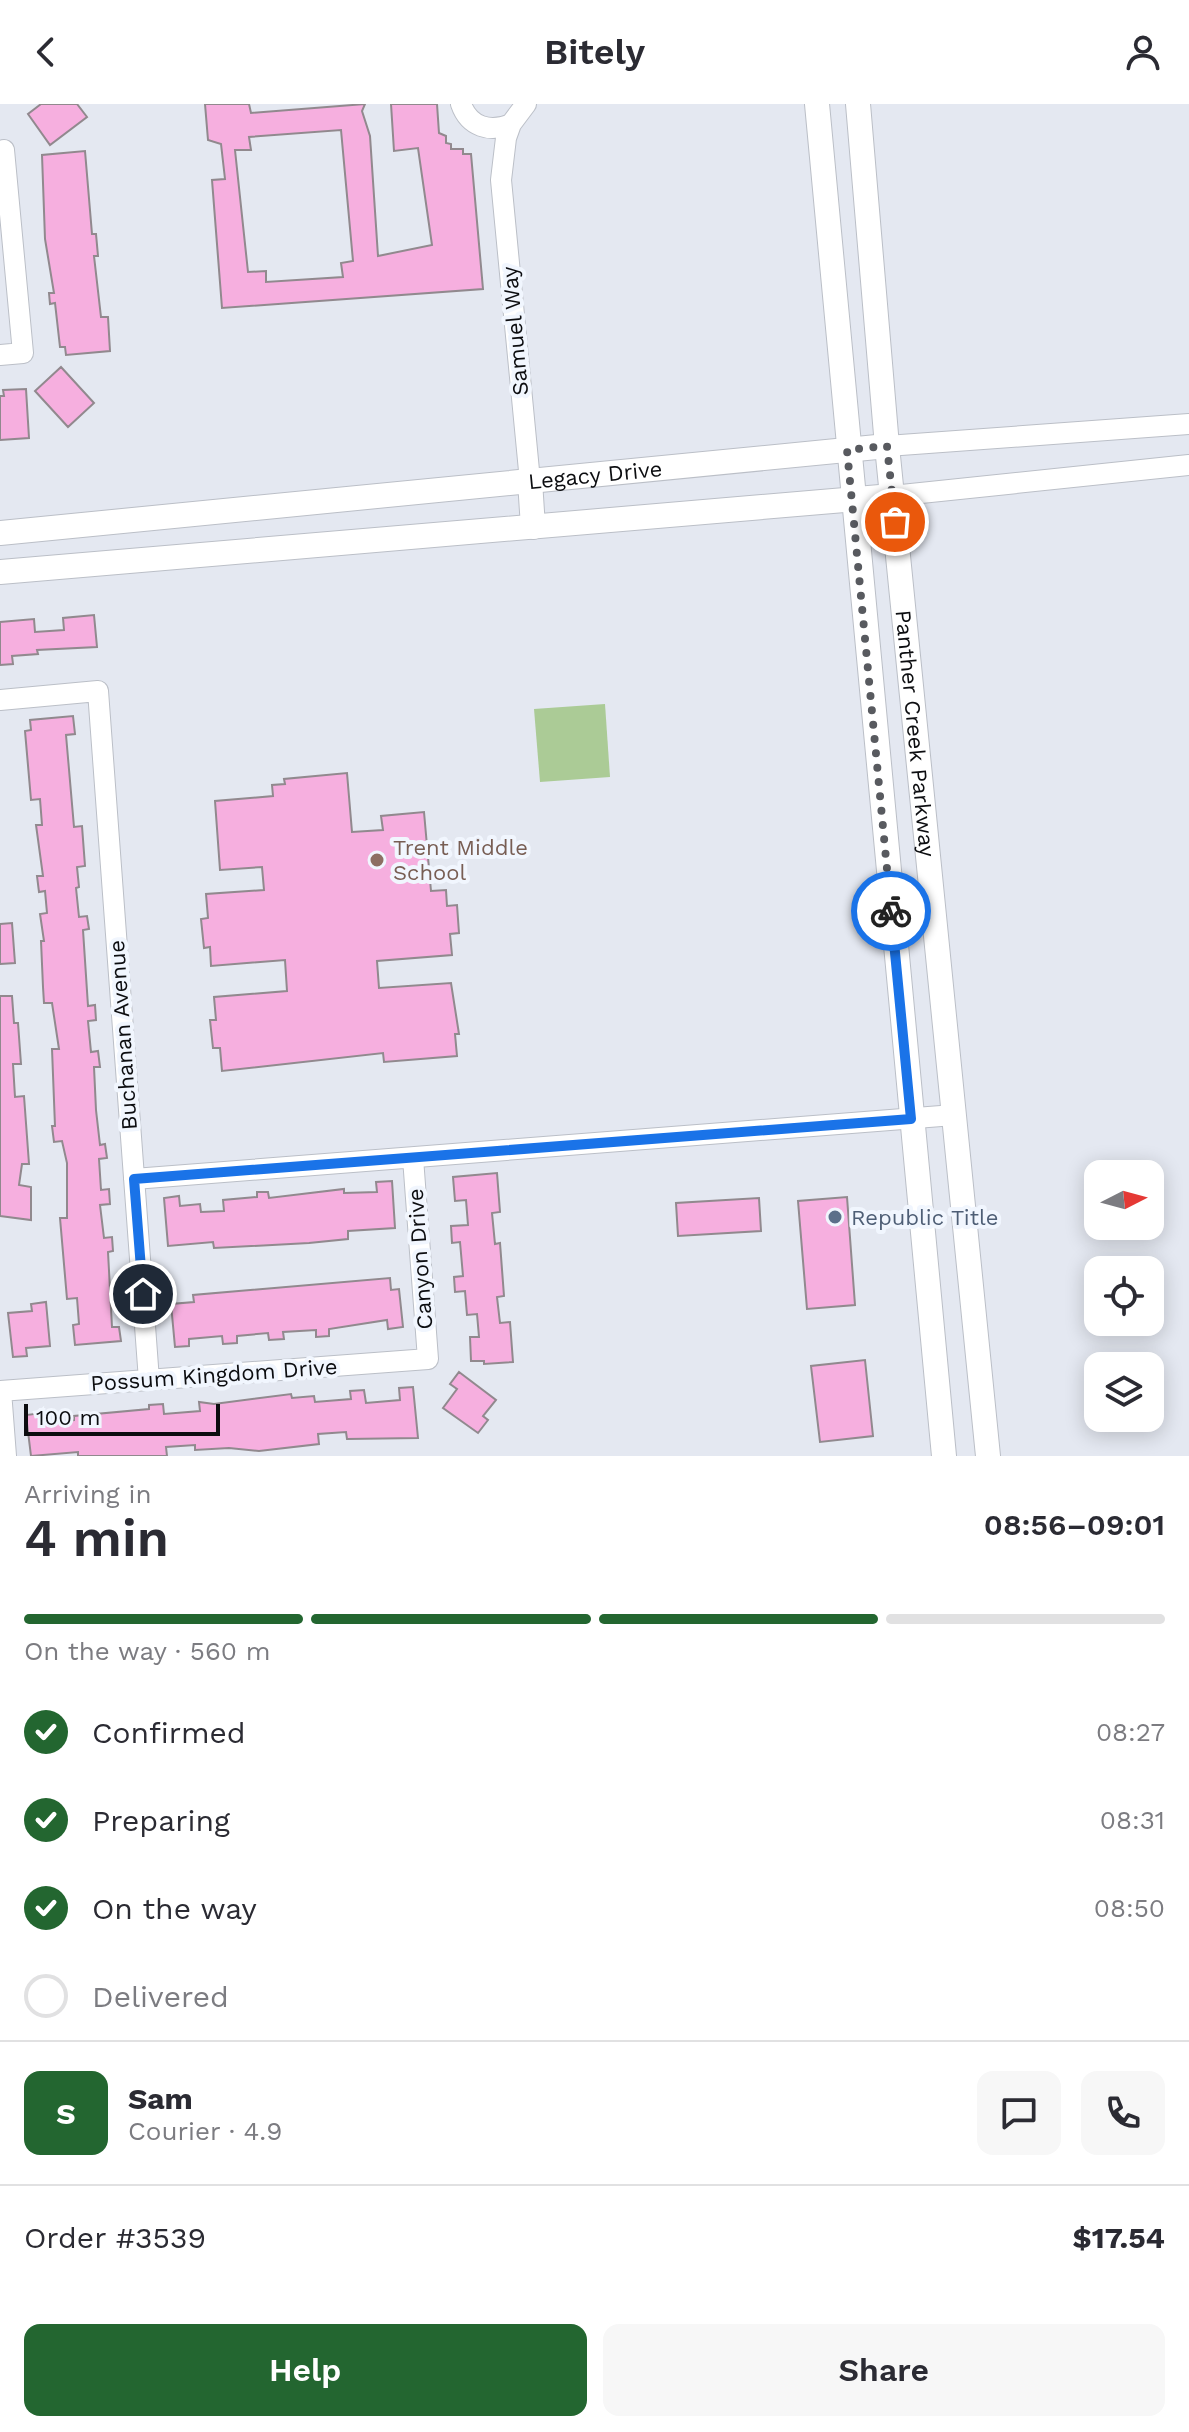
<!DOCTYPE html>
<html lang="en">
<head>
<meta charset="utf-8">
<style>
	body { margin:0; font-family:"Work Sans",sans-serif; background:#f7f7f7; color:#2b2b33; height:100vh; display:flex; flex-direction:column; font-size:30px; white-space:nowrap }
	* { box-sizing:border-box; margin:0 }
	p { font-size:26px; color:#7c7c81 }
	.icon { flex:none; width:44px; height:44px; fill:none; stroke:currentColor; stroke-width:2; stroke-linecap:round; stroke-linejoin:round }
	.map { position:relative; height:1352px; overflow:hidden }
	.drawer { display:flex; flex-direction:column; background:#fff; flex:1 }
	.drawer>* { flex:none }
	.needle { width:52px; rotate:84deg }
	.fabs { position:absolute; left:1084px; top:1056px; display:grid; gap:16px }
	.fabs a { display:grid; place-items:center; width:80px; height:80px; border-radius:16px; background:#fff; box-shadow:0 4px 20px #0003; font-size:40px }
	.scale { position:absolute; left:24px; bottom:20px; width:196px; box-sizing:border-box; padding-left:8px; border:4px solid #0c0d10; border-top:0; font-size:22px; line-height:28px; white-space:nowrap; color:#0c0d10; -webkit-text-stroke:6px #f1f6fe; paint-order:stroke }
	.pin { position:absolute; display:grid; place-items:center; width:68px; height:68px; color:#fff; margin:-34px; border:4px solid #fff; border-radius:50%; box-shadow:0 2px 8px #0007 }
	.courier { position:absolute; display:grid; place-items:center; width:80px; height:80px; margin:-40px; border:6px solid #1a73e8; border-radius:50%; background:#fff; color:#222; box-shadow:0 2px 10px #0007 }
	.summary em { font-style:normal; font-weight:600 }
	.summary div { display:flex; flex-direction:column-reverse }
	.summary { display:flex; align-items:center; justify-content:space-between; height:136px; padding:0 24px }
	h1 { font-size:52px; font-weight:600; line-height:60px }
	.bar { display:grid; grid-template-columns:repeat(4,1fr); gap:12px 8px; align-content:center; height:96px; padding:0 24px }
	.bar i { height:10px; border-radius:6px; background:#e1e1e2 }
	.bar .on { background:#236630 }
	.bar p { grid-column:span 4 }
	.line { display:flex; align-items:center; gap:20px; padding:0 24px; border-top:2px solid #e1e1e2 }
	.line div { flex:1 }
	.round { display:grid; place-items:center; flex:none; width:84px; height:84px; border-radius:16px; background:#f7f7f7 }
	ol { padding:0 24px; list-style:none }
	li { display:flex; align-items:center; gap:24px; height:88px }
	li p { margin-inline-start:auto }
	li .icon { padding:8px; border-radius:50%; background:#236630; color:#fff; stroke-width:4 }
	li:last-child { color:#7c7c81 }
	li i { width:44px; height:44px; border:4px solid #e1e1e2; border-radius:50% }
	.button { display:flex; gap:16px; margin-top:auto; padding:16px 24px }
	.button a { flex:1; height:92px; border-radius:16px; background:#236630; color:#fff; font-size:32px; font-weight:600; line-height:92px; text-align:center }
	.button a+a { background:#f7f7f7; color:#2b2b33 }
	header { display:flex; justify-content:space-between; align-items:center; height:104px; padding:0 24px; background:#fff; font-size:36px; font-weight:600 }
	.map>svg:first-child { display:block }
	.green { fill:#abcb96 }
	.building { fill:#f6afdf; stroke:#91898e; stroke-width:2; fill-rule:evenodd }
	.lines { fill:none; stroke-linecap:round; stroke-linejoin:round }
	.minor-casing { stroke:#bbbfc7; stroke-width:22 }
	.major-casing { stroke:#bbbfc7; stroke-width:26 }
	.minor { stroke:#fff; stroke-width:20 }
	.major { stroke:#fff; stroke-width:24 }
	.done { stroke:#585a5f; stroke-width:8; stroke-dasharray:0 14.4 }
	.route { stroke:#1a73e8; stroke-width:10 }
	.education-dot { fill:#8d6e63; stroke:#f1f6fe; stroke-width:3 }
	.service-dot { fill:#5c6f8a; stroke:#f1f6fe; stroke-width:3 }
	.labels { text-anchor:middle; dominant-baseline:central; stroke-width:8; stroke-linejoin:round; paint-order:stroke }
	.street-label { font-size:22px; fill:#0c0d10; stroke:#f1f6fe }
	.education-label { font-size:22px; fill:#785e54; stroke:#f1f6fe; text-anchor:start }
	.service-label { font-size:22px; fill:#4e5e75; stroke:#f1f6fe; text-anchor:start }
</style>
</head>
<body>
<header><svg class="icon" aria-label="back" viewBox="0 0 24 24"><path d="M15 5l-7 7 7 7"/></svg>Bitely<svg class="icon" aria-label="person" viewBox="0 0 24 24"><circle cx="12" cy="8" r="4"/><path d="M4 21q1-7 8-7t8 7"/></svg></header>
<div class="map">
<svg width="1189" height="1352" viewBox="0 0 1189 1352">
	<rect width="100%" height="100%" fill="#e4e8f1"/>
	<!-- green -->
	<path class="green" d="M 605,600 L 610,673 L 540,678 L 534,605 Z"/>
	<!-- building -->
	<path class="building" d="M 41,0 L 77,0 L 87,13 L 50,41 L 28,10 Z
		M 205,0 L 249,0 L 251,9 L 365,0 L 362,7 L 370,32 L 378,152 L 432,141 L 418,44 L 394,47 L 391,0 L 437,0 L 439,29 L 446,32 L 446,39 L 451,40 L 451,45 L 463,45 L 463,50 L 471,50 L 483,185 L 222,204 L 212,76 L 225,75 L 221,40 L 208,36 ZM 341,26 L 353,157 L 341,159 L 343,173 L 266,178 L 266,167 L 248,168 L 235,46 L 251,46 L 249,33 Z
		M 85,47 L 92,130 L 96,130 L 98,152 L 94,152 L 101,213 L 108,213 L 110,247 L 66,251 L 65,243 L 60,243 L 55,199 L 50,200 L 49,189 L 54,189 L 45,135 L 42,51 Z
		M 61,263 L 94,299 L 68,323 L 35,287 Z
		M 26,285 L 29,334 L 0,336 L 0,292 L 4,292 L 3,286 Z
		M 94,511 L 97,543 L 37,546 L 38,550 L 12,552 L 13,560 L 0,561 L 0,518 L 34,515 L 35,528 L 64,526 L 63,514 Z
		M 73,612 L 75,630 L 66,631 L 74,723 L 82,722 L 85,762 L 77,763 L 79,783 L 76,784 L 79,813 L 87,812 L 89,825 L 83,826 L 88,902 L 95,901 L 96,916 L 88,917 L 91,948 L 98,947 L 100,963 L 94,963 L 96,1006 L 100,1041 L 105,1040 L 107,1054 L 99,1055 L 101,1086 L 109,1085 L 110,1100 L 100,1101 L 104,1134 L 112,1133 L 113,1147 L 108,1148 L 112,1223 L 119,1223 L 121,1237 L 75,1241 L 73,1221 L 79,1220 L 77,1194 L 67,1195 L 60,1114 L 67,1114 L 67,1059 L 62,1037 L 54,1038 L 52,1022 L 55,1022 L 52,945 L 59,945 L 52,899 L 44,899 L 43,883 L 41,837 L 44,837 L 40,810 L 47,809 L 45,787 L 39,788 L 37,772 L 43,772 L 36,721 L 42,721 L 40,695 L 31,696 L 25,627 L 31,626 L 30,616 Z
		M 347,669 L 352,728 L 383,726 L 381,712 L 424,708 L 431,787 L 446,786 L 447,802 L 457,801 L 459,829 L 450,830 L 452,851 L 377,857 L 379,884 L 451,879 L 459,930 L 455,930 L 457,952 L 384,958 L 383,949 L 222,967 L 220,944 L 213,944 L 210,916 L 216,916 L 214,893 L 287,887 L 285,856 L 211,862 L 210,843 L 204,844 L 201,815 L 208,814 L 206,790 L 264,786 L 262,763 L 220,766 L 215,697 L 273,692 L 272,681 L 285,680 L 284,675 Z
		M 12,819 L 15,859 L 0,860 L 0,820 Z
		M 0,892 L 12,892 L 14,919 L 18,919 L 21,960 L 13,960 L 15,993 L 24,992 L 29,1060 L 22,1060 L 19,1081 L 31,1083 L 31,1116 L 0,1112 Z
		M 497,1069 L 500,1108 L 492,1109 L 495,1140 L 500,1139 L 504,1192 L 497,1193 L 500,1219 L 510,1218 L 513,1258 L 484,1260 L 484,1257 L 471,1257 L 470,1233 L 479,1233 L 477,1210 L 467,1211 L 465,1187 L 455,1188 L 454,1173 L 463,1172 L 460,1138 L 452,1139 L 451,1122 L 468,1121 L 466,1096 L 455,1097 L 453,1073 Z
		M 392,1077 L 395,1124 L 348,1127 L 348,1135 L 309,1139 L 214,1144 L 213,1138 L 168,1142 L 164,1094 L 179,1092 L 180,1102 L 200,1100 L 201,1108 L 224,1107 L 223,1096 L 257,1093 L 257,1088 L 268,1088 L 269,1094 L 344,1085 L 344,1089 L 377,1088 L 376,1078 Z
		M 847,1093 L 855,1201 L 807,1205 L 798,1097 Z
		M 759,1094 L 761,1127 L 678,1132 L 676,1099 Z
		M 390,1174 L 391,1186 L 399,1185 L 403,1223 L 388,1225 L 387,1216 L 329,1225 L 329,1232 L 316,1233 L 316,1226 L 283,1228 L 284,1235 L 269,1236 L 268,1229 L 237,1232 L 237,1239 L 223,1240 L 222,1232 L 189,1235 L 189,1242 L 175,1243 L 171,1200 L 194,1198 L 193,1191 Z
		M 46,1198 L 50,1242 L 26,1244 L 27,1252 L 13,1253 L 8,1209 L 32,1207 L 31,1200 Z
		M 865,1256 L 873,1332 L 820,1338 L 811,1262 Z
		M 459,1268 L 496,1296 L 483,1312 L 488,1316 L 478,1329 L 443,1304 L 457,1285 L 450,1280 Z
		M 413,1283 L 418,1334 L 347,1335 L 346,1328 L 318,1330 L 319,1340 L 259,1347 L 229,1344 L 195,1346 L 195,1341 L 166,1343 L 167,1352 L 78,1352 L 78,1348 L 31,1352 L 26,1311 L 42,1309 L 43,1319 L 74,1316 L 74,1312 L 149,1305 L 149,1301 L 163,1300 L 164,1310 L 200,1307 L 199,1298 L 214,1300 L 291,1290 L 292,1294 L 314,1292 L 315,1298 L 351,1295 L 350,1287 L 364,1286 L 366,1299 L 400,1296 L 399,1284 Z"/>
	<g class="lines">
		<!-- minor casing -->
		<g class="minor-casing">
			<path id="minor" d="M 461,0 C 469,23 490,29 511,20 L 526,0
				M 511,20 L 506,34 L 501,76 L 530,377
				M 0,47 L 4,46 L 23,249 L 0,251
				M 887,342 L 1189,320
				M 892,392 L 1189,361
				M 0,596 L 98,587 L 149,1276
				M 134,1075 L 954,1011
				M 0,1287 L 428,1255 L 413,1054
				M 1,1287 L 6,1352"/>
		</g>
		<!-- major casing -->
		<g class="major-casing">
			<g id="major">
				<path d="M 817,0 L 944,1352"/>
				<path id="s1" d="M 858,0 L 887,342 L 988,1352"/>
				<path d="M 530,377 L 533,423"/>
				<path id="s2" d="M 0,429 L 887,342"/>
				<path d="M 0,468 L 892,392"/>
			</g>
		</g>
		<!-- minor -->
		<use href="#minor" class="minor"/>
		<!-- major -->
		<use href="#major" class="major"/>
	</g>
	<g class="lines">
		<!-- done -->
		<path class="done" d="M 891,807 L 847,346 L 887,342 L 895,418"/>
		<!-- route -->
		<path class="route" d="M 143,1190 L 134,1075 L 911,1015 L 891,807"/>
	</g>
	<!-- markers -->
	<circle class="education-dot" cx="377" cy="756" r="8"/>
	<circle class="service-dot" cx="835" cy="1113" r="8"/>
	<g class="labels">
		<!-- street labels -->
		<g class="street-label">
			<text transform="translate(515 227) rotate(-95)">Samuel Way</text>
			<text stroke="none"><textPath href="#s2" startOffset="598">Legacy Drive</textPath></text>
			<text stroke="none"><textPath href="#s1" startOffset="632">Panther Creek Parkway</textPath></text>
			<text transform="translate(123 931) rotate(-94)">Buchanan Avenue</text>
			<text transform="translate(420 1155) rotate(-94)">Canyon Drive</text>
			<text transform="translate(214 1271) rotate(-4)">Possum Kingdom Drive</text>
		</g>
		<!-- education labels -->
		<g class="education-label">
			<text x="393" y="743">Trent Middle<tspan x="393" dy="25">School</tspan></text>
		</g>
		<!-- service labels -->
		<g class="service-label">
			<text x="851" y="1113">Republic Title</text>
		</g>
	</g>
</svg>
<div class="fabs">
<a><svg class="needle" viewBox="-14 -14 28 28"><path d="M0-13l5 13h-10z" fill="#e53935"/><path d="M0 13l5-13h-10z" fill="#7c7c81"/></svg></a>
<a><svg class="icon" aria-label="locate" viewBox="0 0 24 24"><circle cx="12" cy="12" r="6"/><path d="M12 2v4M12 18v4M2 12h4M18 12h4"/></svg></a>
<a><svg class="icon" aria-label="layers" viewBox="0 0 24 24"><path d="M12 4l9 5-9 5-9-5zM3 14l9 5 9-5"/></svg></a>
</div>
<div class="scale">100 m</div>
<div class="pin" style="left:895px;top:418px;background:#ea580c"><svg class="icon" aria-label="bag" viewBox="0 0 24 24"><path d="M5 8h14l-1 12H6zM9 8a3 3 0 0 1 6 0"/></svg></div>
<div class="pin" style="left:143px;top:1190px;background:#1f2937"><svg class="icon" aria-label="home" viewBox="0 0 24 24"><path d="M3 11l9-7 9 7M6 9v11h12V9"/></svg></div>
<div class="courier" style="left:891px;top:807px"><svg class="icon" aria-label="bike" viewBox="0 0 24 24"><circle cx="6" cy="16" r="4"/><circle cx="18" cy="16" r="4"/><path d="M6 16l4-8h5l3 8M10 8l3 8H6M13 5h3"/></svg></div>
</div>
<section class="drawer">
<div class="summary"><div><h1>4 min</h1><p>Arriving in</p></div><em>08:56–09:01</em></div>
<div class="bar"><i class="on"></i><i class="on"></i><i class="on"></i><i></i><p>On the way · 560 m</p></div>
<ol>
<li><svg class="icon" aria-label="check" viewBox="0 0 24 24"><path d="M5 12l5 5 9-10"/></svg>Confirmed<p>08:27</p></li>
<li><svg class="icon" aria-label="check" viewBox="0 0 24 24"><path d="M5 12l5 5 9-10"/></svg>Preparing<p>08:31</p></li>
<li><svg class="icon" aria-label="check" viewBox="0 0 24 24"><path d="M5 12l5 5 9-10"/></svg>On the way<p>08:50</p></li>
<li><i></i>Delivered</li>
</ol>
<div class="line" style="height:144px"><b class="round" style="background:#236630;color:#fff">S</b><div><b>Sam</b><p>Courier · 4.9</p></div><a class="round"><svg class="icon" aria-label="chat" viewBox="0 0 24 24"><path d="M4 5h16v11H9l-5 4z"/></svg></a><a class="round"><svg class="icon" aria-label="phone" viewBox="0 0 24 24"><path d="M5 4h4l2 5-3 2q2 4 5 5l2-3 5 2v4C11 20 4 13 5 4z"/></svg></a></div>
<div class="line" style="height:104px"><div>Order #3539</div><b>$17.54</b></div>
<div class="button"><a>Help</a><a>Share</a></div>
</section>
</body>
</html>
